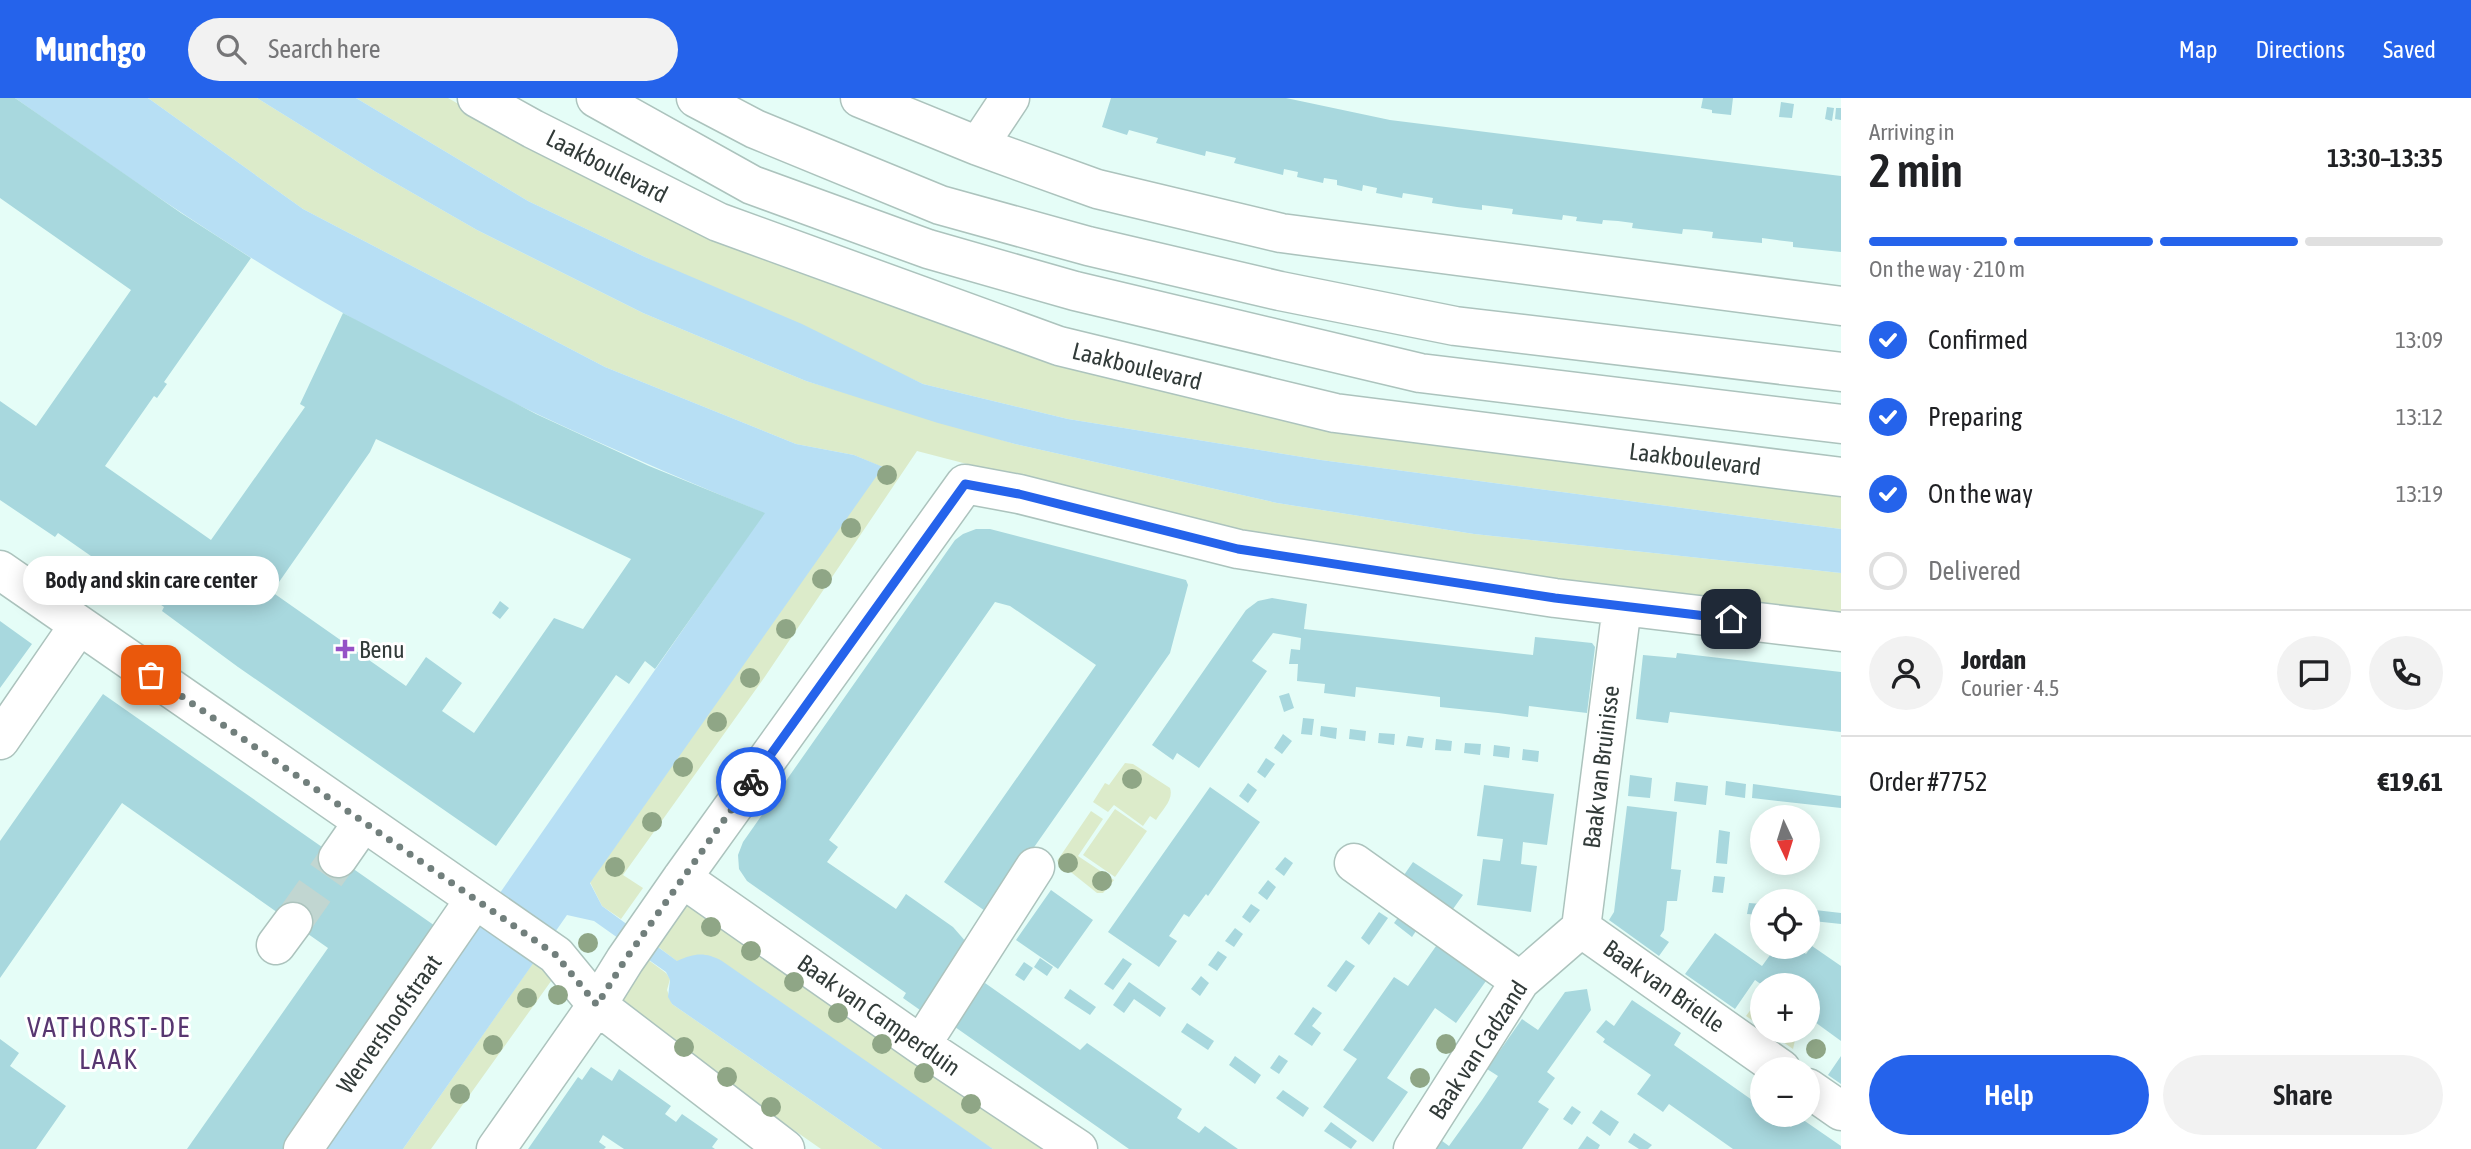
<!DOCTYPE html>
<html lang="en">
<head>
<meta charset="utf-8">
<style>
	body { margin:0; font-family:"Asap Condensed",sans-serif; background:#f2f2f2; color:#202124; height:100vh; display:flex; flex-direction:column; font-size:26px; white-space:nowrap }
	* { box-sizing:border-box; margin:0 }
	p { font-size:23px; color:#757577 }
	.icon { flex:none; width:38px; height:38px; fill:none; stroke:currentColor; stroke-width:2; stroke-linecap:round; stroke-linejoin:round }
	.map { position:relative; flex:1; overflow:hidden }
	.drawer { display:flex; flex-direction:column; background:#fff; width:630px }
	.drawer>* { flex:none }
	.needle { width:46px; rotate:176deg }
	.fabs { position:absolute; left:1750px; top:707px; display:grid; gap:14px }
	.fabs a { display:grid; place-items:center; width:70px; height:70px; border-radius:50%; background:#fff; box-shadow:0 4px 18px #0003; font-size:35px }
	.pin { position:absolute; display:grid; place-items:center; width:60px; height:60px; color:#fff; margin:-30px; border-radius:14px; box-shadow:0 4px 10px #0006 }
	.courier { position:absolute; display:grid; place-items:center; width:70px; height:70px; margin:-35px; border:5px solid #2563eb; border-radius:50%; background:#fff; color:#222; box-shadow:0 2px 9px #0007 }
	.bubble { position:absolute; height:49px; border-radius:24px; background:#fff; box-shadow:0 4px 18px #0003; font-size:23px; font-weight:600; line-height:49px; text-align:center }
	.headline em { font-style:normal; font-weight:600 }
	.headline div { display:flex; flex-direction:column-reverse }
	.headline { display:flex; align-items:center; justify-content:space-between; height:119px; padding:0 28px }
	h1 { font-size:46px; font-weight:600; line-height:52px }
	.bar { display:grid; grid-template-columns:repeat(4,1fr); gap:10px 7px; align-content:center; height:84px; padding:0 28px }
	.bar i { height:9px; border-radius:5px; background:#e0e0e0 }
	.bar .current { background:#2563eb }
	.bar p { grid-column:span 4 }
	.line { display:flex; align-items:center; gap:18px; padding:0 28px; border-top:2px solid #e0e0e0 }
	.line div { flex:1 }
	.round { display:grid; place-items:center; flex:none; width:74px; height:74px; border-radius:37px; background:#f2f2f2 }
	ol { padding:0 28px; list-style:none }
	li { display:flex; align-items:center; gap:21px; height:77px }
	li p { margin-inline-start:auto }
	li .icon { padding:7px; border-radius:50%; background:#2563eb; color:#fff; stroke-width:4 }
	li:last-child { color:#757577 }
	li i { width:38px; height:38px; border:4px solid #e0e0e0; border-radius:50% }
	.button { display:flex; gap:14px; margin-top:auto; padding:14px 28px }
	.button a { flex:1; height:80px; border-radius:42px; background:#2563eb; color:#fff; font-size:28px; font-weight:600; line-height:80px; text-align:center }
	.button a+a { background:#f2f2f2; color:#202124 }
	header { display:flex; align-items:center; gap:42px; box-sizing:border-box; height:98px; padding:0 35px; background:#2563eb; color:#fff }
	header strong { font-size:33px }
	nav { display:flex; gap:38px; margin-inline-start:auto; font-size:24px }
	.search { width:490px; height:63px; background:#f2f2f2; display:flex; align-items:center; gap:18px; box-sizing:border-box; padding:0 24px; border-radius:38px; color:#757577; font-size:26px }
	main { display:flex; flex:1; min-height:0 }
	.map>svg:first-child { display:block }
	.green { fill:#dcebca }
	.water { fill:#b7dff4 }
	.building { fill:#a8d8de; fill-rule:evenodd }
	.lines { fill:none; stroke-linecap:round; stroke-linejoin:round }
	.minor-tunnel { stroke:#c1d6d1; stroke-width:38; stroke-dasharray:38 19; stroke-linecap:butt }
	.minor-casing { stroke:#acc3bd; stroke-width:41 }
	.major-casing { stroke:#acc3bd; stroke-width:41 }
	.minor { stroke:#fff; stroke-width:38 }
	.major { stroke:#fff; stroke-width:38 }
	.tree { fill:#8fa686 }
	.done { stroke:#717f7c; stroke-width:7; stroke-dasharray:0 12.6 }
	.route { stroke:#2563eb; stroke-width:9 }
	.poi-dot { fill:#9651c6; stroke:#fff; stroke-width:2.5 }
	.labels { text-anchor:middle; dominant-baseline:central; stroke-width:6; stroke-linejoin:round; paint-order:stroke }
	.street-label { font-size:24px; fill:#323b39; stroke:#fff }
	.poi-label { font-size:24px; fill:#323b39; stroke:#fff; text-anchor:start }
	.quarter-label { font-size:28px; letter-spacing:2px; fill:#573670; stroke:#fff }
</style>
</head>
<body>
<header>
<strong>Munchgo</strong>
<div class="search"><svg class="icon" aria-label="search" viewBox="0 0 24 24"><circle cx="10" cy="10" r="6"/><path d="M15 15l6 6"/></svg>Search here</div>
<nav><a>Map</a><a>Directions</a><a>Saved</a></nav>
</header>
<main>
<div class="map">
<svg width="1841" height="1051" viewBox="0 0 1841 1051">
	<rect width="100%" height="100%" fill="#e5fdf7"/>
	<!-- green -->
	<path class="green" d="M 148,0 L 257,0 L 376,74 L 477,132 L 643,215 L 806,283 L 1015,346 L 1277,405 L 1474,436 L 1841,475 L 1841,519 L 1243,438 L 917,353 L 764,580 L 623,777 L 643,790 L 621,821 L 602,808 L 590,784 L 882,369 L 854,357 L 796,346 L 605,269 L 303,111 Z
		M 356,0 L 448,0 L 497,28 L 1076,269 L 1841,389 L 1841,431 L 1321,362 L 1068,321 L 923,286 L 645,159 L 528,103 Z
		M 1125,665 L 1133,666 L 1170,690 C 1174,702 1162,712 1156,722 L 1150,718 L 1143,728 L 1114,707 L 1108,714 L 1093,704 L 1105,685 L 1109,687 Z
		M 1115,711 L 1147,733 L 1115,779 L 1083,757 Z
		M 1091,713 L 1103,721 L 1078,758 L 1114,782 L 1103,795 L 1097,795 L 1057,763 Z
		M 695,807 L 1047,1051 L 993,1051 L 688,859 L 678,864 L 657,848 L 686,808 Z
		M 647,861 L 666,875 L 670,881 L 667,892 L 672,906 L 882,1051 L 821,1051 L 624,913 L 621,910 L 623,894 Z
		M 533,865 L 554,879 L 431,1051 L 403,1051 Z
		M 1760,899 L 1762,901 L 1762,929 L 1746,918 Z
		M 1767,933 L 1797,933 L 1793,951 Z"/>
	<!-- water -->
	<path class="water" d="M 15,0 L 148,0 L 303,111 L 605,269 L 796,346 L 854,357 L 883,369 L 590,785 L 602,808 L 677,863 C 695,855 705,854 722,863 L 993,1051 L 882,1051 L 672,906 L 668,899 L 670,882 L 666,874 L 594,823 L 567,817 L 403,1051 L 322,1051 L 764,415 C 620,356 478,293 343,215 C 229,150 122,75 15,0 Z
		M 257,0 L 356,0 L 528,103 L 645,159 L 802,226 L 923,286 L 1068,321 L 1321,362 L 1841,431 L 1841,475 L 1474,436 L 1277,405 L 1015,346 L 938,325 L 806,283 L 643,215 L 477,132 L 376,74 Z"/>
	<!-- building -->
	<path class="building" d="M 0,0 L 15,0 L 181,115 L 251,160 L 164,284 L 167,286 L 157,300 L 154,298 L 105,368 L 211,442 L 305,309 L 300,306 L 343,215 L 536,316 L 649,368 L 765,415 L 655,571 L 645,563 L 629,586 L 616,577 L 496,748 L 238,569 L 162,513 L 164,509 L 58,435 L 55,439 L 0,402 L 0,303 L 36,328 L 131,192 L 0,100 ZM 376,341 L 631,461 L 583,531 L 554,520 L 474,635 L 442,613 L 462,585 L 426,559 L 406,588 L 272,494 L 370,354 Z
		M 1111,0 L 1286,0 L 1390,22 L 1841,78 L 1841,154 L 1793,149 L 1793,144 L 1777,142 L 1762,140 L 1762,145 L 1712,140 L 1713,134 L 1697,132 L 1683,131 L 1682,136 L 1632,130 L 1633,125 L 1618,123 L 1603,122 L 1602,126 L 1576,123 L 1577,119 L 1563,117 L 1562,122 L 1512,116 L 1513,111 L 1482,107 L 1482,112 L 1457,109 L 1432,105 L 1433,100 L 1403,95 L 1402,100 L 1376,95 L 1377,90 L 1363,87 L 1362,93 L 1337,87 L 1337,82 L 1324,80 L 1323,85 L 1297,79 L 1298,74 L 1284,71 L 1283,77 L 1234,65 L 1236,60 L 1206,53 L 1205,58 L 1156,45 L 1158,40 L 1129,32 L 1127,37 L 1102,29 Z
		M 1703,0 L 1733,0 L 1731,17 L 1712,15 L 1712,12 L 1701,10 Z
		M 1781,4 L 1794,6 L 1792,20 L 1779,19 Z
		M 1827,9 L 1834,10 L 1832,23 L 1825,21 Z
		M 1836,10 L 1841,10 L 1841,22 L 1835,21 Z
		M 976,431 L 990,431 L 1186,482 L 1188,487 L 1170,555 L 988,815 L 944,784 L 1096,567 L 1010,508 L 995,504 L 829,742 L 838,749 L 827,764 L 896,811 L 906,796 L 953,829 L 967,845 L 920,912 L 903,900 L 906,895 L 747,783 L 739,771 L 738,757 L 743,744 L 955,442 L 963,436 Z
		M 1272,500 L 1307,506 L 1304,531 L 1533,557 L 1535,539 L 1592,545 L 1595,549 L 1587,615 L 1529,608 L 1528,619 L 1498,615 L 1440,609 L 1440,599 L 1356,589 L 1355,599 L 1324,595 L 1325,586 L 1297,583 L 1298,566 L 1289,566 L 1291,551 L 1300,552 L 1301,540 L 1273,535 L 1252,563 L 1267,573 L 1199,670 L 1177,655 L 1173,662 L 1152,647 L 1246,512 L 1258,503 Z
		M 500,503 L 509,510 L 500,521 L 492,515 Z
		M 0,523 L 32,546 L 0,590 Z
		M 1677,555 L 1841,574 L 1841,634 L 1670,614 L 1668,625 L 1636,621 L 1643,557 L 1676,560 Z
		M 1289,595 L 1294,610 L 1284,614 L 1279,598 Z
		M 103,596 L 438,830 L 283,1051 L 187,1051 L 328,850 L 122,705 L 0,880 L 0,743 Z
		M 1303,620 L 1314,621 L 1312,637 L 1301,636 Z
		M 1321,628 L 1337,630 L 1336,641 L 1320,638 Z
		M 1350,631 L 1366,633 L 1365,643 L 1349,641 Z
		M 1379,635 L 1395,636 L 1394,647 L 1378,645 Z
		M 1283,636 L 1292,643 L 1282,656 L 1274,650 Z
		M 1408,638 L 1424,640 L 1422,650 L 1406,648 Z
		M 1436,641 L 1452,643 L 1451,653 L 1435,652 Z
		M 1465,645 L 1481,646 L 1480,657 L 1464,655 Z
		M 1494,647 L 1510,649 L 1509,660 L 1493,658 Z
		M 1523,651 L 1539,653 L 1538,664 L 1522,662 Z
		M 1266,660 L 1275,666 L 1265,680 L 1257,674 Z
		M 1630,677 L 1652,680 L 1650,700 L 1628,698 Z
		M 1726,683 L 1746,686 L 1745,700 L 1725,697 Z
		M 1676,684 L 1708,688 L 1706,707 L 1674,703 Z
		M 1248,685 L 1257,692 L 1248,705 L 1239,698 Z
		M 1753,686 L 1841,698 L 1841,710 L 1752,700 Z
		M 1484,687 L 1554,696 L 1547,747 L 1523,744 L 1521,766 L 1537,768 L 1531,814 L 1477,807 L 1483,761 L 1500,763 L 1503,741 L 1477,738 Z
		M 1210,689 L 1260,724 L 1208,798 L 1206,796 L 1189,819 L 1184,816 L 1169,838 L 1177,843 L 1159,869 L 1108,834 Z
		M 1627,708 L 1677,714 L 1671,771 L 1681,772 L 1677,803 L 1667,803 L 1664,832 L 1660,838 L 1669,844 L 1659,858 L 1609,822 L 1614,814 Z
		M 1719,732 L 1730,734 L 1727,766 L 1716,765 Z
		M 1285,759 L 1293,765 L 1284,778 L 1275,771 Z
		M 1413,764 L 1463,797 L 1453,811 L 1404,777 Z
		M 1714,778 L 1725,779 L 1723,795 L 1712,794 Z
		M 1268,782 L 1276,789 L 1267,802 L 1258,795 Z
		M 1051,792 L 1093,822 L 1058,871 L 1016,842 Z
		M 1749,805 L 1762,806 L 1762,817 L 1747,816 Z
		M 1251,806 L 1260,812 L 1250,825 L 1242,819 Z
		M 1815,812 L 1841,815 L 1841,826 L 1813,823 Z
		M 1379,814 L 1388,820 L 1369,847 L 1361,840 Z
		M 1402,814 L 1420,827 L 1412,839 L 1394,825 Z
		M 1235,830 L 1243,836 L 1234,849 L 1225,843 Z
		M 1715,835 L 1762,868 L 1776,849 L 1796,849 L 1806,856 L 1812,848 L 1841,868 L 1841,943 L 1808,919 L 1808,887 L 1762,887 L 1755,882 L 1735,911 L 1685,876 Z
		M 1441,841 L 1491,876 L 1456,925 L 1435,910 L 1387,980 L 1408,994 L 1373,1044 L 1323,1009 L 1357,961 L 1343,952 L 1394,879 L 1408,888 Z
		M 1218,853 L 1227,859 L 1217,873 L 1208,867 Z
		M 1040,860 L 1053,869 L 1047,878 L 1034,869 Z
		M 1123,860 L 1132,866 L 1113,892 L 1104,886 Z
		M 1346,862 L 1355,868 L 1336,894 L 1327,888 Z
		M 1024,864 L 1033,870 L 1024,883 L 1015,877 Z
		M 1201,878 L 1209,885 L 1200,898 L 1191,891 Z
		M 1129,884 L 1166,910 L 1160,919 L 1134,901 L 1124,915 L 1113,907 Z
		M 985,885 L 1080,952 L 1087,945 L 1182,1011 L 1177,1020 L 1199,1035 L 1205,1028 L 1238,1051 L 1129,1051 L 955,929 Z
		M 1070,891 L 1096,909 L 1090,917 L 1064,900 Z
		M 1587,891 L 1591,912 L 1547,974 L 1555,980 L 1538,1004 L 1549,1011 L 1522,1051 L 1431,1051 L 1438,1040 L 1449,1048 L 1482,1002 L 1498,978 L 1487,971 L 1522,921 L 1538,932 L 1565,894 Z
		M 1632,902 L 1681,935 L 1674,947 L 1762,1009 L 1762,1017 L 1773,1017 L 1791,1029 L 1799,1019 L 1841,1048 L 1841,1051 L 1733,1051 L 1669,1006 L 1663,1014 L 1637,996 L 1651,977 L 1603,944 L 1605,941 L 1596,934 L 1606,922 L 1614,928 Z
		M 1313,909 L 1322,915 L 1312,928 L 1321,935 L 1312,948 L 1294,936 Z
		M 1187,925 L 1214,943 L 1208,952 L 1181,934 Z
		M 0,941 L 19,955 L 10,968 L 66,1008 L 36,1051 L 0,1051 Z
		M 1279,957 L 1288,963 L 1279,976 L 1270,970 Z
		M 1235,958 L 1261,977 L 1255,986 L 1229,967 Z
		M 1841,958 L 1841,986 L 1828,977 Z
		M 591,969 L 612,983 L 619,971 L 671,1008 L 665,1016 L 676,1024 L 682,1016 L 718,1041 L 712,1049 L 715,1051 L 624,1051 L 603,1037 L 599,1044 L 606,1049 L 604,1051 L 528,1051 L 578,979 L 582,982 Z
		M 1283,992 L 1309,1010 L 1303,1019 L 1276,1000 Z
		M 1572,1008 L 1581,1014 L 1572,1027 L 1563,1021 Z
		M 1601,1012 L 1619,1024 L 1610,1038 L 1592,1025 Z
		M 1331,1024 L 1357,1043 L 1351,1051 L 1324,1033 Z
		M 1634,1035 L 1652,1047 L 1648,1051 L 1639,1051 L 1628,1044 Z
		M 1587,1038 L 1600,1047 L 1598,1051 L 1578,1051 Z"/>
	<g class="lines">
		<!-- minor-tunnel -->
		<path class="minor-tunnel" d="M 293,824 L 338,760"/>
		<!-- minor casing -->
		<g class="minor-casing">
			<path id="minor" d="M 596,0 L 752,87 L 928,151 L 1075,193 L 1420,275 L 1841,326
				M 860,0 L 978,48 L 1097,91 L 1281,135 L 1841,208
				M 978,48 L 1010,0
				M 0,472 L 556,857 L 597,907 L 785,1051
				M 0,642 L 79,527
				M 338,760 L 363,724
				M 1354,765 L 1520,883
				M 682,780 L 921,947 L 1078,1051
				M 1581,830 L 1622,508
				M 1581,830 L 1781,971
				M 276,847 L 293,824
				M 921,947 L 1035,769
				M 1808,990 L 1841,1013
				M 303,1051 L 475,801
				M 496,1051 L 597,907 L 625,862 L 682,780 L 965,386 L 1019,396 L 1238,451 L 1555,500 L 1841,534
				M 1413,1051 L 1520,883 L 1581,830"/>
		</g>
		<!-- major casing -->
		<g class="major-casing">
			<path id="major" d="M 477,0 L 533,31 L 718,124 L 1059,248 L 1335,315 L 1841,379
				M 696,0 L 755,31 L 940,107 L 1088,148 L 1280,193 L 1455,228 L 1841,274"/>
		</g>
		<!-- minor -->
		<use href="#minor" class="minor"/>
		<!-- major -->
		<use href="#major" class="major"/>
	</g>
	<!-- trees -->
	<g class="tree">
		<circle cx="887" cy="377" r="10"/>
		<circle cx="851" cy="430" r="10"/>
		<circle cx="822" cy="481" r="10"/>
		<circle cx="786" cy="531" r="10"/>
		<circle cx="750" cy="580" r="10"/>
		<circle cx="717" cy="624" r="10"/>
		<circle cx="683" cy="669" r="10"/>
		<circle cx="1132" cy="681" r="10"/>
		<circle cx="652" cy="724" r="10"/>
		<circle cx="1068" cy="765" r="10"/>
		<circle cx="615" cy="769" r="10"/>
		<circle cx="1102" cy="783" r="10"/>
		<circle cx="711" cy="829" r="10"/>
		<circle cx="588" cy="845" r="10"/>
		<circle cx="751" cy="853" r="10"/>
		<circle cx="794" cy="884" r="10"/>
		<circle cx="558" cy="897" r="10"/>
		<circle cx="527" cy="900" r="10"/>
		<circle cx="838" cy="915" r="10"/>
		<circle cx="882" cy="946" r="10"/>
		<circle cx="1446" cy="946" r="10"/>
		<circle cx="493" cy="947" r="10"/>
		<circle cx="684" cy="949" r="10"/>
		<circle cx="1816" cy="951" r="10"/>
		<circle cx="924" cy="975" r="10"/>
		<circle cx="727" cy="979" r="10"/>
		<circle cx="1420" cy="980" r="10"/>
		<circle cx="460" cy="996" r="10"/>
		<circle cx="971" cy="1006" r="10"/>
		<circle cx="771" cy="1009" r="10"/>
	</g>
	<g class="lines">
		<!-- done -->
		<path class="done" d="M 151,577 L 556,857 L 597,907 L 625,862 L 751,684"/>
		<!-- route -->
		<path class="route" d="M 751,684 L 965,386 L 1019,396 L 1238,451 L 1555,500 L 1731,521"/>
	</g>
	<!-- markers -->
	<path class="poi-dot" d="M341.5 540.5h7v7h7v7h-7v7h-7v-7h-7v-7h7z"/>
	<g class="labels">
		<!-- street labels -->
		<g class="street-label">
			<text transform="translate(607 68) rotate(27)">Laakboulevard</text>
			<text transform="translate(1137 268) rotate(14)">Laakboulevard</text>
			<text transform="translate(1695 361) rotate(7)">Laakboulevard</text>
			<text transform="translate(1601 669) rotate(-83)">Baak van Bruinisse</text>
			<text transform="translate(1664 888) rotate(35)">Baak van Brielle</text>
			<text transform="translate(879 917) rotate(35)">Baak van Camperduin</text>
			<text transform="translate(389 926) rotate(-55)">Wervershoofstraat</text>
			<text transform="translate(1478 952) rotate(-57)">Baak van Cadzand</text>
		</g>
		<!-- poi labels -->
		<g class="poi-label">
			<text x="359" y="551">Benu</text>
		</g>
		<!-- quarter labels -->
		<g class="quarter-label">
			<text x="109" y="929">VATHORST-DE<tspan x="109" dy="32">LAAK</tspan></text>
		</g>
	</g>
</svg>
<div class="fabs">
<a><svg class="needle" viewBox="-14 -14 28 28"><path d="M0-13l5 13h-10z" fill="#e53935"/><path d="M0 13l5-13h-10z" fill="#757577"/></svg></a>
<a><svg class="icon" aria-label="locate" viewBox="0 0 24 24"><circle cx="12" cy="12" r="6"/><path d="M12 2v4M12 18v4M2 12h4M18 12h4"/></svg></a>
<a>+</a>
<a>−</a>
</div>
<div class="pin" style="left:151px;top:577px;background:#ea580c"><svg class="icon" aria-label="bag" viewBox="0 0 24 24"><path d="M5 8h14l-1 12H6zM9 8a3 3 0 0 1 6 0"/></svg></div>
<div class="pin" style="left:1731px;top:521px;background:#1f2937"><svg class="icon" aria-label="home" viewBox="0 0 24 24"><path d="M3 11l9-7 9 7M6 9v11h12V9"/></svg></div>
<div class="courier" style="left:751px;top:684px"><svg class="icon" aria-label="bike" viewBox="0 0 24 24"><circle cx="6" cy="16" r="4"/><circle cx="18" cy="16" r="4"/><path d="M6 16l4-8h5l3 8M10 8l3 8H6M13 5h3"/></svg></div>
<div class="bubble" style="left:23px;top:458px;width:256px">Body and skin care center</div>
</div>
<section class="drawer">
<div class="headline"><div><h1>2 min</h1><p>Arriving in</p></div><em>13:30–13:35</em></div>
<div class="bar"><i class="current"></i><i class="current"></i><i class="current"></i><i></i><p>On the way · 210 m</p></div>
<ol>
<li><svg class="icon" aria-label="check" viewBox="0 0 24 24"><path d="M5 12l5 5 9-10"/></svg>Confirmed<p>13:09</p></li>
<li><svg class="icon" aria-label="check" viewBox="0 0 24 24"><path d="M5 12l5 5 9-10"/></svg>Preparing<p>13:12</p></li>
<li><svg class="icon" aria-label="check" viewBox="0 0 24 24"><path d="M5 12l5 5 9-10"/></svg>On the way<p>13:19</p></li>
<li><i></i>Delivered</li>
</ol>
<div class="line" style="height:126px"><a class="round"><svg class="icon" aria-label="person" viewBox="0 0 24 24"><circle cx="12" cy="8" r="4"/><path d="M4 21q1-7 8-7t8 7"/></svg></a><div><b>Jordan</b><p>Courier · 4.5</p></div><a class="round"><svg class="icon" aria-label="chat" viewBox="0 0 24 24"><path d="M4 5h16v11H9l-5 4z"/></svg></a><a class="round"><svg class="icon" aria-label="phone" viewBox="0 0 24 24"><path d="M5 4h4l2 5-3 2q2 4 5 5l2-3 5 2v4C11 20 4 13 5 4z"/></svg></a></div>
<div class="line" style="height:91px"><div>Order #7752</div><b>€19.61</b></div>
<div class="button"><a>Help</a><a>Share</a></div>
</section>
</main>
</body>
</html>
